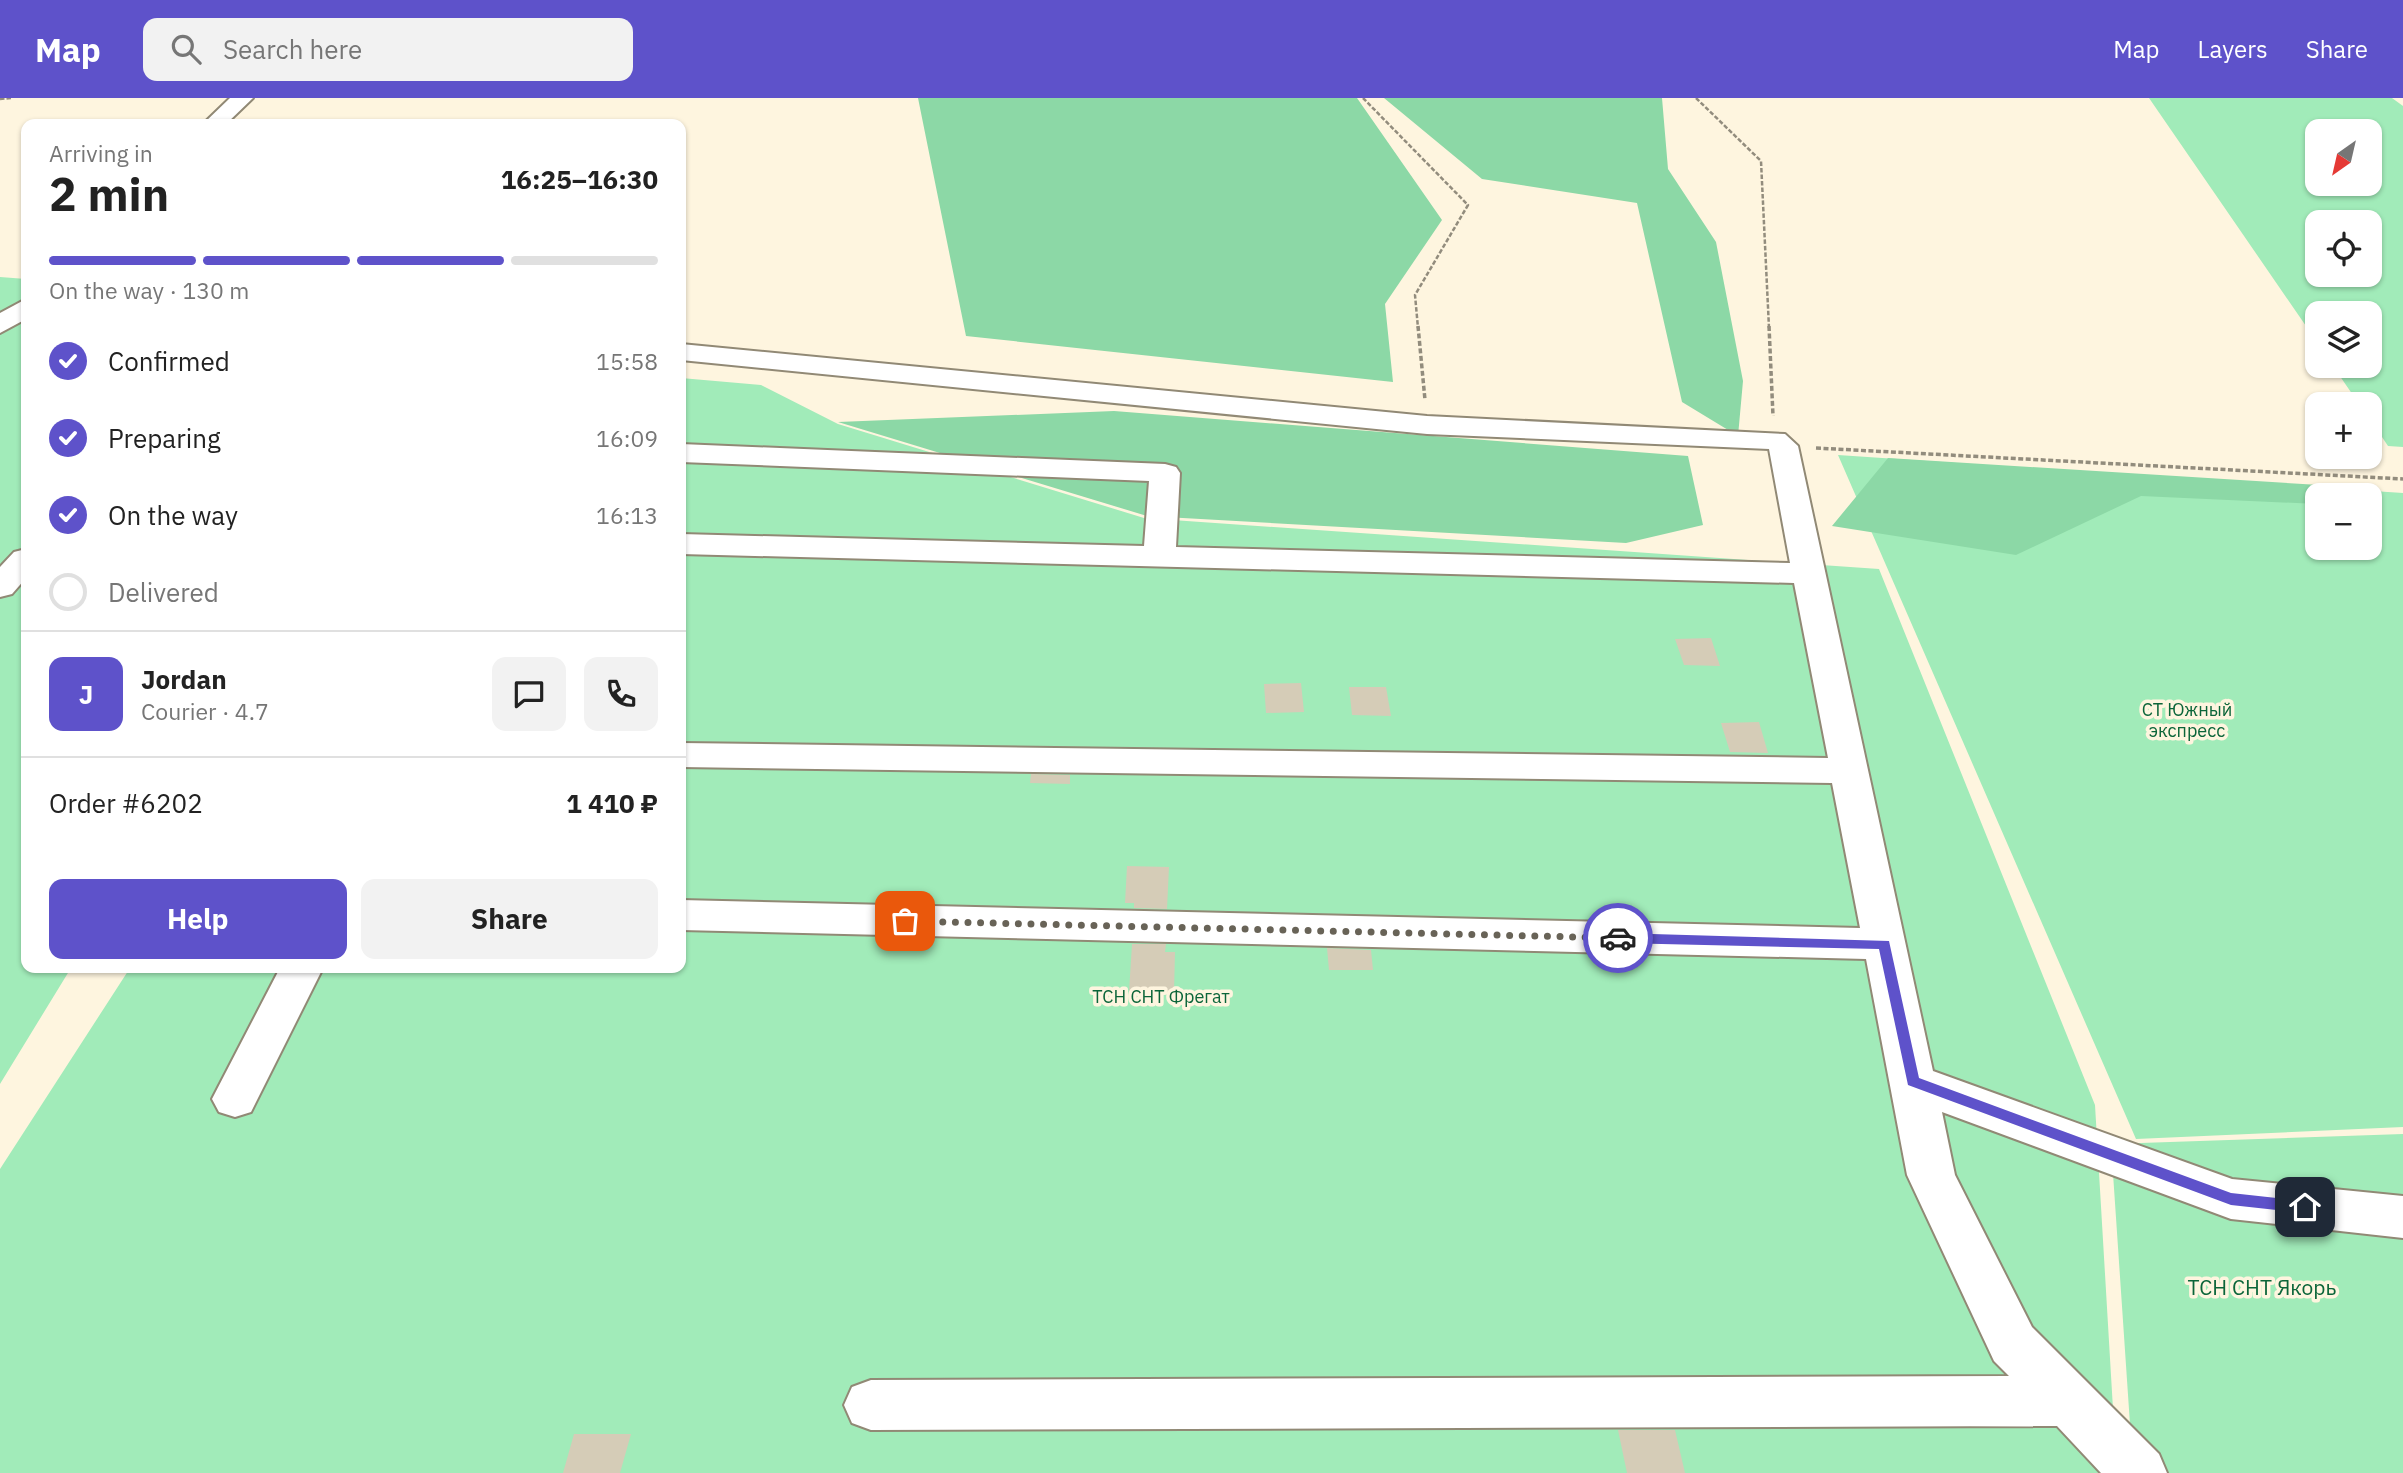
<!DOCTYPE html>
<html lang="en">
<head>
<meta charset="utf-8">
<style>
	body { margin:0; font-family:"IBM Plex Sans",sans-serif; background:#f2f2f2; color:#222; height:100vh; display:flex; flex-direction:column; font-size:26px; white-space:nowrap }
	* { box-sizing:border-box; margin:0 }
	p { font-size:23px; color:#767676 }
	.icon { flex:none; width:38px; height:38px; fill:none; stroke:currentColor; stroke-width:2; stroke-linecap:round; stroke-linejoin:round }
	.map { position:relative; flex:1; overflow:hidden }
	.panel { position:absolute; left:21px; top:21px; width:665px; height:854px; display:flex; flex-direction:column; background:#fff; border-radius:14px; box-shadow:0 2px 5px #0004 }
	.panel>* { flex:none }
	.needle { width:46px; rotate:214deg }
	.buttons { position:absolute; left:2305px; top:21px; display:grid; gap:14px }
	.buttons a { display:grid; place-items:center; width:77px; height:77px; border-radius:14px; background:#fff; box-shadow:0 2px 5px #0004; font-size:35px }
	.pin { position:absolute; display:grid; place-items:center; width:60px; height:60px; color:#fff; margin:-30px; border-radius:14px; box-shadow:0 4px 10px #0006 }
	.courier { position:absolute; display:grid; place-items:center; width:70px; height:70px; margin:-35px; border:5px solid #5e52ca; border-radius:50%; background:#fff; color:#222; box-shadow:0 2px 9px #0007 }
	.summary em { font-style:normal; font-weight:700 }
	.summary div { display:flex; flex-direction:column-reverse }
	.summary { display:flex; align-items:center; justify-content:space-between; height:119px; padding:0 28px }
	h1 { font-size:46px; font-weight:700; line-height:52px }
	.bar { display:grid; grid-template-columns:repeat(4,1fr); gap:10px 7px; align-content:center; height:84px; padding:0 28px }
	.bar i { height:9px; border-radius:5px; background:#e0e0e0 }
	.bar .selected { background:#5e52ca }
	.bar p { grid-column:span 4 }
	.line { display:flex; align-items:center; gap:18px; padding:0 28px; border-top:2px solid #e0e0e0 }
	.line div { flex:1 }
	.round { display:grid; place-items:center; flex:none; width:74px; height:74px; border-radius:14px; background:#f2f2f2 }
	ol { padding:0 28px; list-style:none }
	li { display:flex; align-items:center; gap:21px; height:77px }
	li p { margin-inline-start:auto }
	li .icon { padding:7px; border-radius:50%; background:#5e52ca; color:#fff; stroke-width:4 }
	li:last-child { color:#767676 }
	li i { width:38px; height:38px; border:4px solid #e0e0e0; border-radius:50% }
	.action { display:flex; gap:14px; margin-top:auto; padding:14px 28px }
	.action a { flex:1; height:80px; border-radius:14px; background:#5e52ca; color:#fff; font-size:28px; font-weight:700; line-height:80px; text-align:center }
	.action a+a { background:#f2f2f2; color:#222 }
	header { display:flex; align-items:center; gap:42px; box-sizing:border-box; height:98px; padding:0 35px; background:#5e52ca; color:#fff }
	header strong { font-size:33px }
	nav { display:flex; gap:38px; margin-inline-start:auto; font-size:24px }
	.search { width:490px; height:63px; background:#f2f2f2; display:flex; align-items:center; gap:18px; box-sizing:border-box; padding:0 24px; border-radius:14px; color:#767676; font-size:26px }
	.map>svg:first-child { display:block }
	.green { fill:#a1ebb9; fill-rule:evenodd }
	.forest { fill:#8cd8a6 }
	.building { fill:#d5ccb7 }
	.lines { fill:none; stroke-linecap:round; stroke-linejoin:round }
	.minor-casing { stroke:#918975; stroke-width:4 }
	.path-far1 { stroke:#928c7d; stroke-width:2.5; stroke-dasharray:4.5 2; stroke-linecap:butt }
	.path { stroke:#928c7d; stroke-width:3.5; stroke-dasharray:5 2.5; stroke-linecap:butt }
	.minor { fill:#fff; fill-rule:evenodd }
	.route { fill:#5e52ca }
	.done { stroke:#686357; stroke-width:7; stroke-dasharray:0 12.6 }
	.labels { text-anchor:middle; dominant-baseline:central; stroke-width:7; stroke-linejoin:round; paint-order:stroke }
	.park-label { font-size:18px; fill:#0b6539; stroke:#fef5df }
	.near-park-label { font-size:21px; fill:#0b6539; stroke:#fef5df }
</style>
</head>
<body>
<header>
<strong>Map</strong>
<div class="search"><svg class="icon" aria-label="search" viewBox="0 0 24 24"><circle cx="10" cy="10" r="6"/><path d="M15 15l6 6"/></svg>Search here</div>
<nav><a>Map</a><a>Layers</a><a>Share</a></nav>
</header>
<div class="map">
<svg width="2403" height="1375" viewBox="0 0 2403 1375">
	<rect width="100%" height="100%" fill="#fef5df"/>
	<!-- green -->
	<path class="green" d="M 2149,0 L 2392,0 L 2403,8 L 2403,349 L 2388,348 L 2370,321 L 2370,306 L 2359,306 L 2333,268 L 2370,268 L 2370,215 L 2317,215 L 2317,244 ZM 2317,33 L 2370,33 L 2370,86 L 2317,86 ZM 2317,124 L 2370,124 L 2370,177 L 2317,177 Z
		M 0,179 L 26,181 L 26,204 L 0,228 Z
		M 26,208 L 26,870 L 71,870 L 0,986 L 0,233 Z
		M 681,280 L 761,287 L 838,326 L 1144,420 L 1879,471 L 2095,1007 L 2114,1328 L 2130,1375 L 0,1375 L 0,1071 L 130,870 L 681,870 Z
		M 1838,357 L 2403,395 L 2403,1029 L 2136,1041 ZM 2317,397 L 2370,397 L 2370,450 L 2317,450 Z
		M 2403,1036 L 2403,1375 L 2144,1375 L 2131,1341 L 2111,1046 Z"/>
	<!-- forest -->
	<path class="forest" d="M 918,0 L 1357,0 L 1442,122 L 1385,206 L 1393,284 L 966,238 Z
		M 1384,0 L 1662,0 L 1668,71 L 1716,144 L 1743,283 L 1738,338 L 1682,304 L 1637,105 L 1482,81 Z
		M 1114,313 L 1688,358 L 1703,427 L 1626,445 L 1147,418 L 838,324 Z
		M 1888,360 L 2336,388 L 2343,397 L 2317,397 L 2317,406 L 2141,398 L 2016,457 L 1832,428 Z"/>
	<!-- building -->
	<path class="building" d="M 1711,540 L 1720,568 L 1684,567 L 1675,541 Z
		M 1301,585 L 1304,614 L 1266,615 L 1264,586 Z
		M 1349,589 L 1386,589 L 1391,618 L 1352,617 Z
		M 1759,624 L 1768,655 L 1730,654 L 1721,625 Z
		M 1031,676 L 1070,677 L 1070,686 L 1030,685 Z
		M 1127,768 L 1169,769 L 1167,811 L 1134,810 L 1134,805 L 1125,805 Z
		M 1132,846 L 1166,846 L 1165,854 L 1175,854 L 1174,895 L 1129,894 Z
		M 1327,850 L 1371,852 L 1373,872 L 1329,872 Z
		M 1618,1332 L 1675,1332 L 1685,1375 L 1627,1375 Z
		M 574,1336 L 631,1336 L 620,1375 L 563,1375 Z"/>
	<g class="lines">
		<!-- minor casing -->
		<g class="minor-casing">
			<path id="minor" d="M 230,0 L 253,0 L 226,26 L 203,26 Z
				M 26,201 L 26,221 L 0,235 L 0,215 Z
				M 681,246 L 1427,318 L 1785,336 L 1798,348 L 1933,973 L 2232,1081 L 2403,1098 L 2403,1140 L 2231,1121 L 1942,1014 L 1955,1077 L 2032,1229 L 2159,1356 L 2167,1375 L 2101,1375 L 2057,1328 L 871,1332 L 852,1325 L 844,1307 L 852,1289 L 871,1282 L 2009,1278 L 1994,1263 L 1907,1077 L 1866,861 L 681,832 L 681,802 L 1860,830 L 1832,685 L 681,669 L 681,645 L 1828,660 L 1794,485 L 681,456 L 681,436 L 1144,448 L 1149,383 L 681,364 L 681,346 L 1165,366 L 1176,369 L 1180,375 L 1176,449 L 1790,465 L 1769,351 L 1427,336 L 681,262 Z
				M 26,451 L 26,480 L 12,496 L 0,499 L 0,469 L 14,454 Z
				M 280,870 L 323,870 L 251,1014 L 235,1019 L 219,1014 L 212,1001 Z"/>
		</g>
		<!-- path-far1 -->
		<path class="path-far1" d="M 1363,0 L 1468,107 L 1415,197 L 1418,230
			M 1696,0 L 1761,63 L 1769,230
			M 0,1 L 12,0"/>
		<!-- path -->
		<path class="path" d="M 1418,228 L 1425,302
			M 1769,228 L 1773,318
			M 1816,350 L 2403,381"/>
		<!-- minor -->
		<use href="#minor" class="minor"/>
	</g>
	<!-- route -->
	<path class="route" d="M 1618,835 L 1889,843 L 1919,980 L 2231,1095 L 2305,1103 L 2312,1109 L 2305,1115 L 2231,1107 L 1908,987 L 1879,851 L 1618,845 L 1611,840 Z"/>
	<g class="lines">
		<!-- done -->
		<path class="done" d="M 905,823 L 1618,840"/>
	</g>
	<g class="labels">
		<!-- park labels -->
		<g class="park-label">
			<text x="2187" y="611">СТ Южный<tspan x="2187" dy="21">экспресс</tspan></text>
			<text x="1161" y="898">ТСН СНТ Фрегат</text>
		</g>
		<!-- near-park labels -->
		<g class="near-park-label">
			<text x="2262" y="1189">ТСН СНТ Якорь</text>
		</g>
	</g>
</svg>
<div class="buttons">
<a><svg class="needle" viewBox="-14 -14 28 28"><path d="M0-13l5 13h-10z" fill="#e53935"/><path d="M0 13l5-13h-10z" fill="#767676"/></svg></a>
<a><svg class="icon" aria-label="locate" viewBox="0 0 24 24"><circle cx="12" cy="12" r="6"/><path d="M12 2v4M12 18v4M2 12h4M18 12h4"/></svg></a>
<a><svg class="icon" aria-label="layers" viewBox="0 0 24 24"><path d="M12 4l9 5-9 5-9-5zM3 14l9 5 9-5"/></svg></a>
<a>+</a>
<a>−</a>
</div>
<div class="pin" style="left:905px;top:823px;background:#ea580c"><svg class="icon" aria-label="bag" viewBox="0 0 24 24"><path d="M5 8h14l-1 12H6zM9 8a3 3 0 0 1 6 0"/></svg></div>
<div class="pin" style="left:2305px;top:1109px;background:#1f2937"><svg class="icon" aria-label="home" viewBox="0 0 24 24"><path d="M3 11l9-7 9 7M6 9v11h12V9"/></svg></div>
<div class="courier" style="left:1618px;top:840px"><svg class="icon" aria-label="car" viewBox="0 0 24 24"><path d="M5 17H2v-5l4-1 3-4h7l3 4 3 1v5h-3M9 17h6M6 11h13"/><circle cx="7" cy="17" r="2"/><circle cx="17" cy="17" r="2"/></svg></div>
<section class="panel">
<div class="summary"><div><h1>2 min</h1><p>Arriving in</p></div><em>16:25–16:30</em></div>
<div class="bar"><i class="selected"></i><i class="selected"></i><i class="selected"></i><i></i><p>On the way · 130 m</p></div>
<ol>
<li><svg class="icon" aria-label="check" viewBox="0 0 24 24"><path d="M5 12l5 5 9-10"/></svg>Confirmed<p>15:58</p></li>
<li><svg class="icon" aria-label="check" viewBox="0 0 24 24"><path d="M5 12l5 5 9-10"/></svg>Preparing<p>16:09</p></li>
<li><svg class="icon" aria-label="check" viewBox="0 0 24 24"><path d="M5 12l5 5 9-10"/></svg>On the way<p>16:13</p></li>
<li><i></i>Delivered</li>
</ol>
<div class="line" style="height:126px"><b class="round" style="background:#5e52ca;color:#fff">J</b><div><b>Jordan</b><p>Courier · 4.7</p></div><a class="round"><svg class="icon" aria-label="chat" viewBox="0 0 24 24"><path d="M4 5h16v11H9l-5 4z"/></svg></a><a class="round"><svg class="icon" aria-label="phone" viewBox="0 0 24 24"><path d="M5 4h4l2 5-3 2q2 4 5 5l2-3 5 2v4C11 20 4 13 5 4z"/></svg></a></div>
<div class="line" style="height:91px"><div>Order #6202</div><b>1 410 ₽</b></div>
<div class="action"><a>Help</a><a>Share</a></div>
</section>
</div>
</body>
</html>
